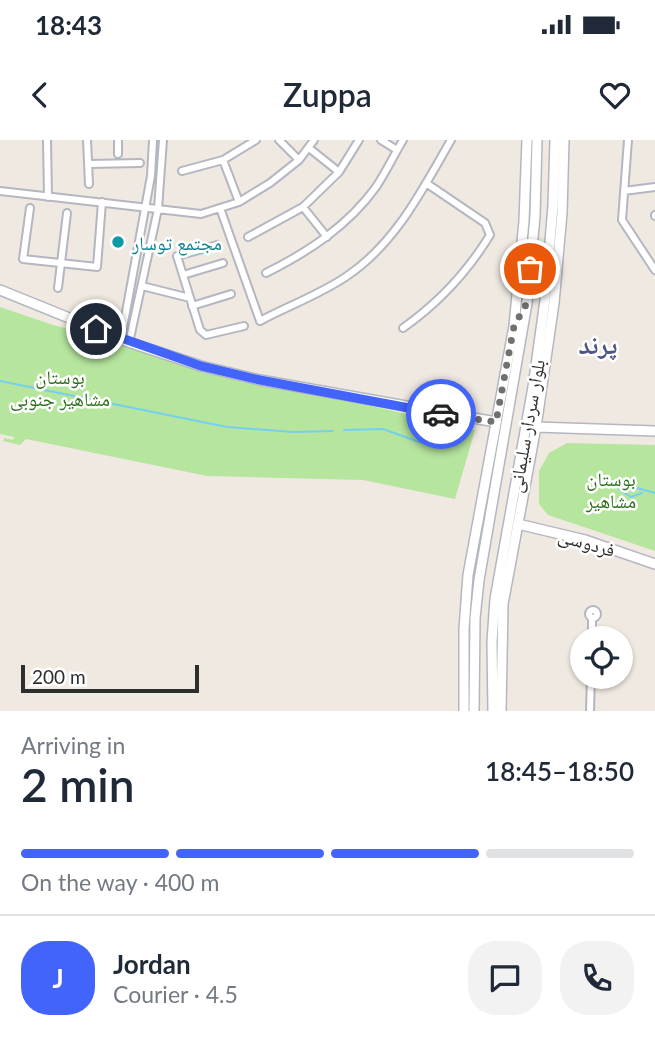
<!DOCTYPE html>
<html lang="en">
<head>
<meta charset="utf-8">
<style>
	body { margin:0; font-family:Lato,"Noto Naskh Arabic",sans-serif; background:#f2f2f3; color:#1f2937; height:100vh; display:flex; flex-direction:column; font-size:26px; white-space:nowrap }
	* { box-sizing:border-box; margin:0 }
	p { font-size:23px; color:#747a83 }
	.icon { flex:none; width:38px; height:38px; fill:none; stroke:currentColor; stroke-width:2; stroke-linecap:round; stroke-linejoin:round }
	.map { position:relative; height:571px; overflow:hidden }
	.drawer { display:flex; flex-direction:column; background:#fff; flex:1 }
	.drawer>* { flex:none }
	.buttons { position:absolute; left:570px; top:486px; display:grid; gap:14px }
	.buttons a { display:grid; place-items:center; width:63px; height:63px; border-radius:50%; background:#fff; box-shadow:0 2px 5px #0004; font-size:35px }
	.scale { position:absolute; left:21px; bottom:18px; width:178px; box-sizing:border-box; padding-left:7px; border:4px solid #2e2e2e; border-top:0; font-size:19px; line-height:24px; white-space:nowrap; color:#2e2e2e; -webkit-text-stroke:5px #fff; paint-order:stroke }
	.pin { position:absolute; display:grid; place-items:center; width:60px; height:60px; color:#fff; margin:-30px; border:4px solid #fff; border-radius:50%; box-shadow:0 2px 7px #0007 }
	.courier { position:absolute; display:grid; place-items:center; width:70px; height:70px; margin:-35px; border:5px solid #4264fb; border-radius:50%; background:#fff; color:#222; box-shadow:0 2px 9px #0007 }
	.headline em { font-style:normal; font-weight:600 }
	.headline div { display:flex; flex-direction:column-reverse }
	.headline { display:flex; align-items:center; justify-content:space-between; height:119px; padding:0 21px }
	h1 { font-size:46px; font-weight:600; line-height:52px }
	.bar { display:grid; grid-template-columns:repeat(4,1fr); gap:10px 7px; align-content:center; height:84px; padding:0 21px }
	.bar i { height:9px; border-radius:5px; background:#e0e1e3 }
	.bar .active { background:#4264fb }
	.bar p { grid-column:span 4 }
	.line { display:flex; align-items:center; gap:18px; padding:0 21px; border-top:2px solid #e0e1e3 }
	.line div { flex:1 }
	.round { display:grid; place-items:center; flex:none; width:74px; height:74px; border-radius:28px; background:#f2f2f3 }
	.status { display:flex; justify-content:space-between; align-items:center; height:49px; padding:0 35px; background:#fff; direction:ltr }
	.status svg { height:19px; fill:currentColor }
	header { display:flex; justify-content:space-between; align-items:center; height:91px; padding:0 21px; background:#fff; font-size:32px; font-weight:600 }
	.map>svg:first-child { display:block }
	.green { fill:#b6e59e }
	.lines { fill:none; stroke-linecap:round; stroke-linejoin:round }
	.stream { stroke:#75cff0; stroke-width:2 }
	.street-casing { stroke:#b4b7c1; stroke-width:10 }
	.secondary-casing { stroke:#b4b7c1; stroke-width:12 }
	.street { stroke:#fff; stroke-width:6 }
	.secondary { stroke:#fff; stroke-width:9 }
	.done { stroke:#726f6d; stroke-width:7; stroke-dasharray:0 12.6 }
	.route { stroke:#4264fb; stroke-width:9 }
	.culture-dot { fill:#0f9aa8; stroke:#fff; stroke-width:2.5 }
	.labels { text-anchor:middle; dominant-baseline:central; stroke-width:5; stroke-linejoin:round; paint-order:stroke }
	.culture-label { font-size:19px; fill:#0d838f; stroke:#fff; text-anchor:start }
	.park-label { font-size:19px; fill:#2c6e1b; stroke:#fff }
	.street-label { font-size:19px; fill:#2e2e2e; stroke:#fff }
	.district-label { font-size:26px; font-weight:bold; fill:#4d5680; stroke:#fff }
</style>
</head>
<body>
<div class="status"><b>18:43</b><svg viewBox="0 0 49 12"><path d="M0 12V9h3v3zM5 12V6h3v6zM10 12V3h3v9zM15 12V0h3v12zM26 1h20v11H26zM47 4h2v5h-2z"/></svg></div>
<header><svg class="icon" aria-label="back" viewBox="0 0 24 24"><path d="M15 5l-7 7 7 7"/></svg>Zuppa<svg class="icon" aria-label="heart" viewBox="0 0 24 24"><path d="M12 20l-8-8c-3-5 5-10 8-4 3-6 11-1 8 4z"/></svg></header>
<div class="map">
<svg width="655" height="571" viewBox="0 0 655 571">
	<rect width="100%" height="100%" fill="#efe9e1"/>
	<!-- green -->
	<path class="green" d="M 0,167 L 53,185 L 311,252 L 475,290 L 455,359 L 363,340 L 207,336 L 26,299 L 20,305 L 3,301 L 4,298 L 13,300 L 14,297 L 0,294 Z
		M 567,303 L 655,305 L 655,411 L 548,375 L 539,364 L 539,331 L 549,313 Z"/>
	<g class="lines">
		<!-- stream -->
		<path class="stream" d="M 0,241 L 227,287 L 293,292 L 333,291
			M 344,290 L 383,289 L 422,303
			M 619,349 L 630,346 L 655,353
			M 620,350 L 631,357 L 642,353"/>
		<!-- street casing -->
		<g class="street-casing">
			<path id="street" d="M 47,0 L 48,57
				M 87,0 L 89,44
				M 118,0 L 118,14
				M 279,0 L 299,20
				M 381,0 L 397,10
				M 628,0 L 622,80 L 655,130
				M 309,8 L 339,32
				M 223,20 L 239,62
				M 88,24 L 140,23
				M 182,31 L 223,20 L 256,0
				M 0,51 L 201,74 L 239,62 L 270,43 L 299,20 L 314,0
				M 624,51 L 655,47
				M 303,67 L 327,97
				M 30,68 L 23,119 L 97,127 L 102,62
				M 220,68 L 260,181 C 288,166 321,154 347,136 C 396,103 422,50 451,0
				M 655,75 L 655,76
				M 248,97 L 303,67 L 339,32 L 359,0
				M 217,105 L 177,116 L 200,190 L 206,195 L 244,186
				M 266,133 C 308,112 348,86 376,47 C 386,32 394,15 403,0
				M 183,135 L 223,123
				M 142,146 L 190,158
				M 58,148 L 67,73
				M 192,166 L 231,154
				M 403,188 C 437,164 468,131 490,95 L 485,83 L 426,43
				M 121,199 L 151,36 L 153,0
				M 129,203 L 158,69 L 163,0
				M589 474a4 4 0 1 1 8 0a4 4 0 1 1-8 0Z
				M 592,499 L 592,478
				M 590,571 L 591,537"/>
		</g>
		<!-- secondary casing -->
		<g class="secondary-casing">
			<path id="secondary" d="M 0,150 L 131,203 L 201,226 L 260,240 L 496,282
				M 536,287 L 655,291
				M 518,384 L 585,400 L 655,424
				M 464,571 L 464,489 L 468,435 L 514,186 L 524,81 L 527,0
				M 474,571 L 475,478 L 479,440 L 527,163 L 535,76 L 537,0
				M 493,571 L 492,502 L 495,459 L 533,247 L 545,160 L 553,66 L 555,0
				M 501,571 L 503,464 L 536,287 L 554,163 L 562,73 L 564,0"/>
		</g>
		<!-- street -->
		<use href="#street" class="street"/>
		<!-- secondary -->
		<use href="#secondary" class="secondary"/>
	</g>
	<g class="lines">
		<!-- done -->
		<path class="done" d="M 441,274 L 496,282 L 514,186 L 527,163 L 530,129"/>
		<!-- route -->
		<path class="route" d="M 96,189 L 201,226 L 260,240 L 441,274"/>
	</g>
	<!-- markers -->
	<circle class="culture-dot" cx="118" cy="102" r="7"/>
	<g class="labels">
		<!-- culture labels -->
		<g class="culture-label">
			<text x="132" y="102">مجتمع توسار</text>
		</g>
		<!-- park labels -->
		<g class="park-label">
			<text x="60" y="236">بوستان<tspan x="60" dy="22">مشاهیر جنوبی</tspan></text>
			<text x="611" y="338">بوستان<tspan x="611" dy="22">مشاهیر</tspan></text>
		</g>
		<!-- street labels -->
		<g class="street-label">
			<text transform="translate(526 286) rotate(-80)">بلوار سردار سلیمانی</text>
			<text transform="translate(587 402) rotate(16)">فردوسی</text>
		</g>
		<!-- district labels -->
		<g class="district-label">
			<text x="598" y="204">پرند</text>
		</g>
	</g>
</svg>
<div class="buttons">
<a><svg class="icon" aria-label="locate" viewBox="0 0 24 24"><circle cx="12" cy="12" r="6"/><path d="M12 2v4M12 18v4M2 12h4M18 12h4"/></svg></a>
</div>
<div class="scale">200 m</div>
<div class="pin" style="left:530px;top:129px;background:#ea580c"><svg class="icon" aria-label="bag" viewBox="0 0 24 24"><path d="M5 8h14l-1 12H6zM9 8a3 3 0 0 1 6 0"/></svg></div>
<div class="pin" style="left:96px;top:189px;background:#1f2937"><svg class="icon" aria-label="home" viewBox="0 0 24 24"><path d="M3 11l9-7 9 7M6 9v11h12V9"/></svg></div>
<div class="courier" style="left:441px;top:274px"><svg class="icon" aria-label="car" viewBox="0 0 24 24"><path d="M5 17H2v-5l4-1 3-4h7l3 4 3 1v5h-3M9 17h6M6 11h13"/><circle cx="7" cy="17" r="2"/><circle cx="17" cy="17" r="2"/></svg></div>
</div>
<section class="drawer">
<div class="headline"><div><h1>2 min</h1><p>Arriving in</p></div><em>18:45–18:50</em></div>
<div class="bar"><i class="active"></i><i class="active"></i><i class="active"></i><i></i><p>On the way · 400 m</p></div>
<div class="line" style="height:126px"><b class="round" style="background:#4264fb;color:#fff">J</b><div><b>Jordan</b><p>Courier · 4.5</p></div><a class="round"><svg class="icon" aria-label="chat" viewBox="0 0 24 24"><path d="M4 5h16v11H9l-5 4z"/></svg></a><a class="round"><svg class="icon" aria-label="phone" viewBox="0 0 24 24"><path d="M5 4h4l2 5-3 2q2 4 5 5l2-3 5 2v4C11 20 4 13 5 4z"/></svg></a></div>
</section>
</body>
</html>
